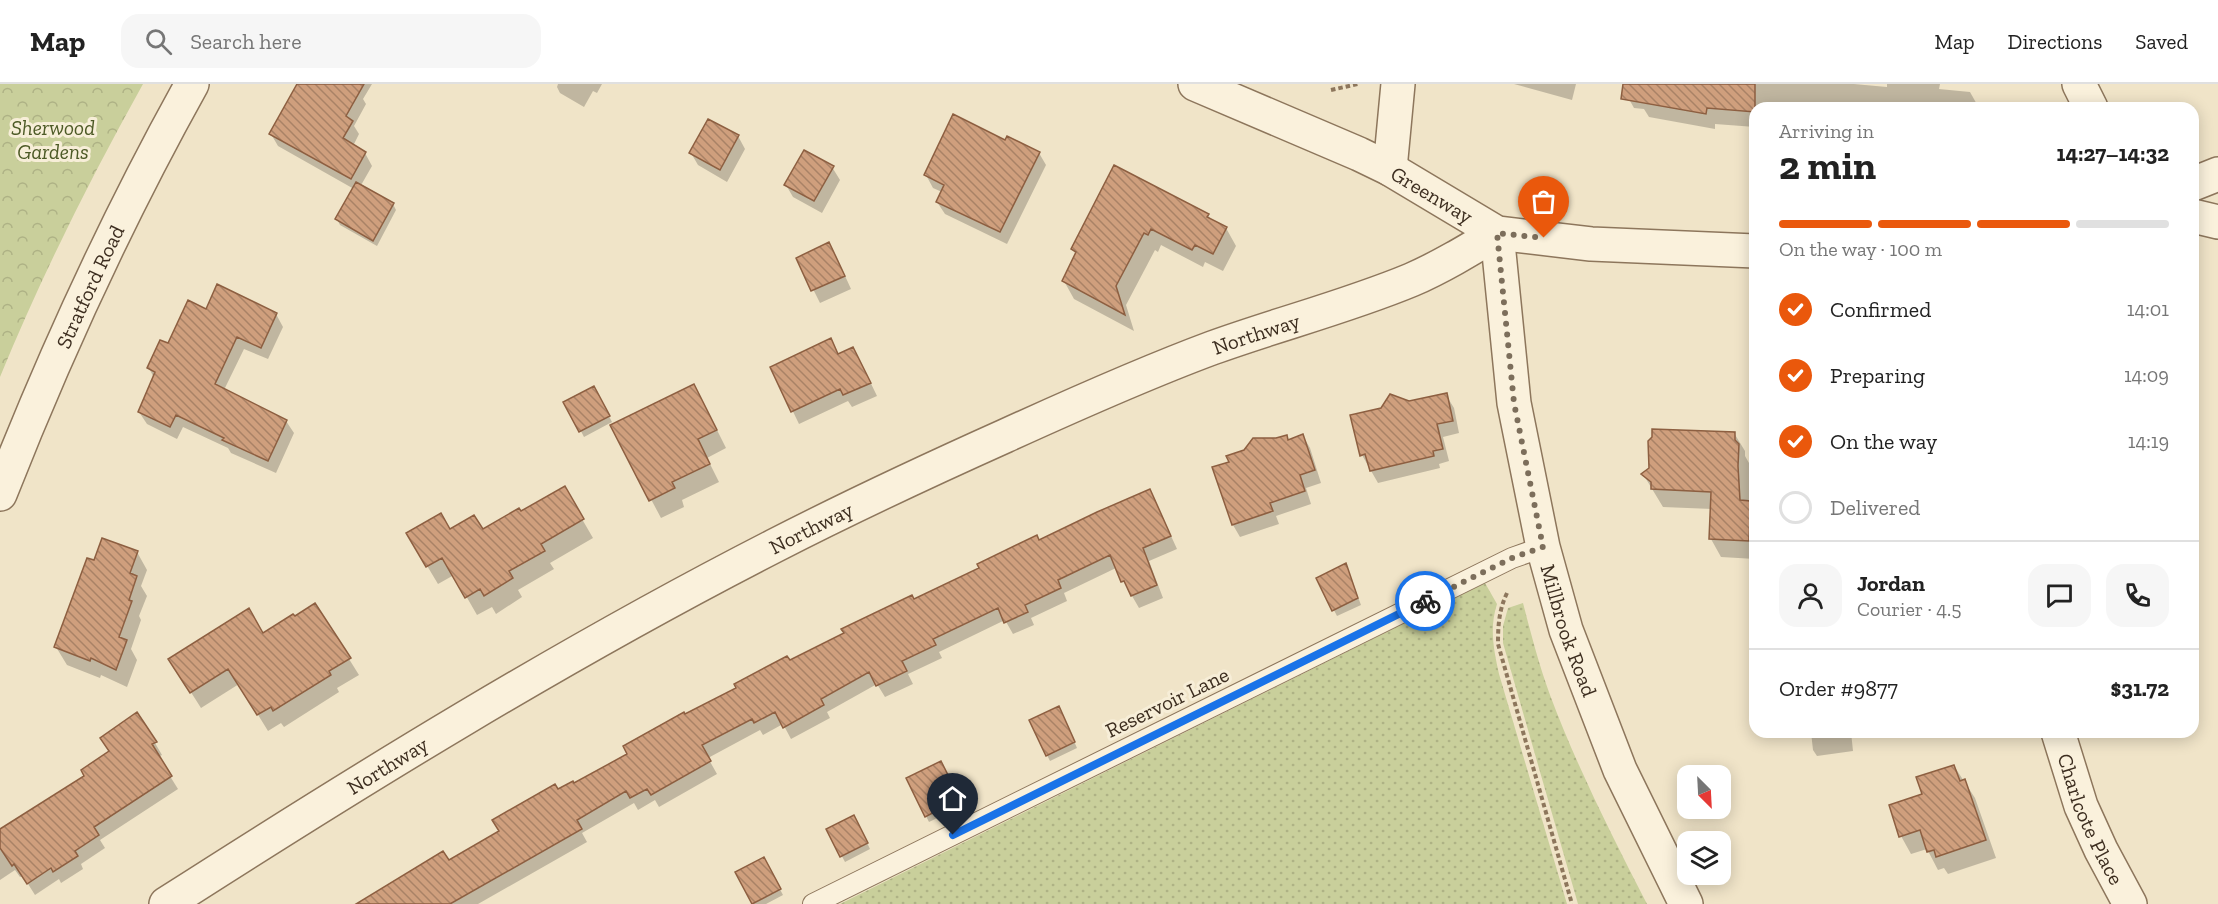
<!DOCTYPE html>
<html lang="en">
<head>
<meta charset="utf-8">
<style>
	body { margin:0; font-family:"Zilla Slab",serif; background:#f6f6f6; color:#222; height:100vh; display:flex; flex-direction:column; font-size:22px; white-space:nowrap }
	* { box-sizing:border-box; margin:0 }
	p { font-size:20px; color:#767676 }
	.icon { flex:none; width:33px; height:33px; fill:none; stroke:currentColor; stroke-width:2; stroke-linecap:round; stroke-linejoin:round }
	.map { position:relative; flex:1; overflow:hidden }
	.sheet { position:absolute; left:1749px; top:18px; width:450px; height:636px; display:flex; flex-direction:column; background:#fff; border-radius:18px; box-shadow:0 3px 15px #0003 }
	.sheet>* { flex:none }
	.needle { width:39px; rotate:156deg }
	.fabs { position:absolute; left:1677px; top:681px; display:grid; gap:12px }
	.fabs a { display:grid; place-items:center; width:54px; height:54px; border-radius:12px; background:#fff; box-shadow:0 3px 15px #0003; font-size:30px }
	.pin { position:absolute; display:grid; place-items:center; width:51px; height:51px; color:#fff; margin:-62px -26px; border-radius:50% 50% 50% 0; rotate:-45deg; box-shadow:0 0 6px #0007 }
	.pin .icon { rotate:45deg }
	.courier { position:absolute; display:grid; place-items:center; width:60px; height:60px; margin:-30px; border:4px solid #1a73e8; border-radius:50%; background:#fff; color:#222; box-shadow:0 2px 8px #0007 }
	.overview em { font-style:normal; font-weight:700 }
	.overview div { display:flex; flex-direction:column-reverse }
	.overview { display:flex; align-items:center; justify-content:space-between; height:102px; padding:0 30px }
	h1 { font-size:39px; font-weight:700; line-height:45px }
	.bar { display:grid; grid-template-columns:repeat(4,1fr); gap:9px 6px; align-content:center; height:72px; padding:0 30px }
	.bar i { height:8px; border-radius:4px; background:#e0e0e0 }
	.bar .current { background:#ea580c }
	.bar p { grid-column:span 4 }
	.line { display:flex; align-items:center; gap:15px; padding:0 30px; border-top:2px solid #e0e0e0 }
	.line div { flex:1 }
	.round { display:grid; place-items:center; flex:none; width:63px; height:63px; border-radius:18px; background:#f6f6f6 }
	ol { padding:0 30px; list-style:none }
	li { display:flex; align-items:center; gap:18px; height:66px }
	li p { margin-inline-start:auto }
	li .icon { padding:6px; border-radius:50%; background:#ea580c; color:#fff; stroke-width:4 }
	li:last-child { color:#767676 }
	li i { width:33px; height:33px; border:3px solid #e0e0e0; border-radius:50% }
	header { display:flex; align-items:center; gap:36px; box-sizing:border-box; height:84px; padding:0 30px; background:#fff; border-bottom:2px solid #e0e0e0 }
	header strong { font-size:28px }
	nav { display:flex; gap:33px; margin-inline-start:auto; font-size:21px }
	.search { width:420px; height:54px; background:#f6f6f6; display:flex; align-items:center; gap:15px; box-sizing:border-box; padding:0 21px; border-radius:18px; color:#767676; font-size:22px }
	.map>svg:first-child { display:block }
	.grass { fill:url(#grass-dots) }
	.park { fill:url(#park-crowns) }
	.shadow { fill:#0003 }
	.building { fill:url(#building-back-hatch); stroke:#8d5f41; stroke-width:1.5 }
	.lines { fill:none; stroke-linecap:round; stroke-linejoin:round }
	.service-casing { stroke:#8d765c; stroke-width:22 }
	.minor-casing { stroke:#8d765c; stroke-width:36 }
	.path { stroke:#8d765c; stroke-width:4; stroke-dasharray:4.5 3; stroke-linecap:butt }
	.service { stroke:#faf1dc; stroke-width:20 }
	.minor { stroke:#faf1dc; stroke-width:33 }
	.done { stroke:#7c6e5b; stroke-width:6; stroke-dasharray:0 10.8 }
	.route { stroke:#1a73e8; stroke-width:8 }
	.labels { text-anchor:middle; dominant-baseline:central; stroke-width:6; stroke-linejoin:round; paint-order:stroke }
	.park-label { font-size:21px; font-style:italic; fill:#4d5a26; stroke:#f7eed8 }
	.street-label { font-size:21px; fill:#3d2e20; stroke:#f7eed8 }
</style>
</head>
<body>
<header>
<strong>Map</strong>
<div class="search"><svg class="icon" aria-label="search" viewBox="0 0 24 24"><circle cx="10" cy="10" r="6"/><path d="M15 15l6 6"/></svg>Search here</div>
<nav><a>Map</a><a>Directions</a><a>Saved</a></nav>
</header>
<div class="map">
<svg width="2218" height="820" viewBox="0 0 2218 820">
	<defs>
		<pattern id="grass-dots" width="8" height="8" patternUnits="userSpaceOnUse" patternTransform="scale(1.5)"><rect width="8" height="8" fill="#c9cf9b"/><path d="M2 2h.1M6 6h.1" fill="none" stroke="#aeb285" stroke-width="1.8" stroke-linecap="round"/></pattern>
		<pattern id="park-crowns" width="20" height="18" patternUnits="userSpaceOnUse" patternTransform="scale(1.5)"><rect width="20" height="18" fill="#c9cf9b"/><path d="M2 6a3 3 0 1 1 6 0M12 15a3 3 0 1 1 6 0" fill="none" stroke="#aeb285"/></pattern>
		<pattern id="building-back-hatch" width="6" height="6" patternUnits="userSpaceOnUse" patternTransform="scale(1.5)"><rect width="6" height="6" fill="#cf9f7d"/><path d="M-1 5l2 2M0 0l6 6M5-1l2 2" fill="none" stroke="#a98266"/></pattern>
	</defs>
	<rect width="100%" height="100%" fill="#f0e4c8"/>
	<!-- grass -->
	<path class="grass" d="M 1485,499 L 1497,520 C 1489,545 1494,566 1499,590 L 1567,820 L 840,820 Z
		M 1523,519 C 1531,550 1539,581 1550,611 C 1577,683 1612,752 1647,820 L 1578,820 L 1503,559 L 1503,542 L 1508,524 Z"/>
	<!-- park -->
	<path class="park" d="M 0,0 L 143,0 C 90,95 41,193 0,293 Z"/>
	<!-- shadow -->
	<path class="shadow" d="M 298,0 L 372,0 L 363,15 L 366,20 L 354,42 L 359,50 L 353,62 L 365,69 L 372,82 L 360,103 L 393,120 L 396,126 L 377,162 L 340,141 L 337,135 L 354,105 L 278,62 L 271,50 Z
		M 558,0 L 602,0 L 597,9 L 593,7 L 584,23 L 560,9 L 557,3 Z
		M 1514,0 L 1576,0 L 1572,16 Z
		M 1626,0 L 1854,0 L 1887,3 L 1887,0 L 1940,0 L 1939,5 L 1970,8 L 1979,24 L 1755,24 L 1755,43 L 1715,40 L 1715,45 L 1649,33 L 1644,25 L 1634,24 L 1625,8 Z
		M 738,52 L 745,65 L 727,98 L 698,81 L 691,69 Z
		M 1005,58 L 1039,69 L 1046,81 L 1007,160 L 945,130 L 937,118 L 942,108 L 933,104 L 926,91 Z
		M 832,83 L 840,96 L 822,129 L 793,113 L 786,101 Z
		M 1115,83 L 1208,131 L 1211,136 L 1226,144 L 1236,162 L 1223,187 L 1205,178 L 1203,183 L 1161,161 L 1158,168 L 1155,166 L 1126,221 L 1134,247 L 1074,215 L 1064,197 L 1076,171 L 1073,165 Z
		M 836,172 L 851,205 L 820,219 L 798,175 Z
		M 207,227 L 276,230 L 283,243 L 268,275 L 244,265 L 224,306 L 286,337 L 294,349 L 276,389 L 231,369 L 228,364 L 183,343 L 177,355 L 147,340 L 139,328 L 154,294 L 149,284 L 168,261 Z
		M 830,256 L 839,271 L 860,277 L 877,312 L 852,323 L 848,317 L 799,340 L 772,284 Z
		M 594,303 L 612,338 L 584,353 L 566,318 Z
		M 1446,311 L 1454,324 L 1459,349 L 1443,353 L 1449,377 L 1439,380 L 1440,384 L 1378,399 L 1362,371 L 1409,319 Z
		M 704,320 L 726,364 L 707,374 L 719,398 L 682,416 L 684,423 L 661,434 L 612,342 Z
		M 1734,349 L 1745,367 L 1745,372 L 1749,379 L 1749,418 L 1755,427 L 1755,475 L 1721,473 L 1711,455 L 1712,425 L 1663,423 L 1643,390 Z
		M 1286,352 L 1289,357 L 1303,352 L 1310,364 L 1321,399 L 1306,404 L 1311,420 L 1276,432 L 1279,440 L 1240,453 L 1233,441 L 1231,379 Z
		M 564,404 L 593,454 L 550,479 L 554,485 L 518,506 L 522,513 L 496,530 L 492,523 L 477,531 L 454,491 L 438,500 L 408,450 L 482,447 L 520,429 Z
		M 1150,406 L 1177,465 L 1149,477 L 1163,514 L 1139,524 L 1116,484 L 1064,509 L 1067,517 L 1031,534 L 1034,541 L 1013,550 L 1005,536 L 939,568 L 942,574 L 908,590 L 913,600 L 885,613 L 877,600 L 827,628 L 830,634 L 791,655 L 783,640 L 763,651 L 760,646 L 708,674 L 717,690 L 659,723 L 655,716 L 638,726 L 634,719 L 582,749 L 587,758 L 478,820 L 378,820 L 501,747 L 558,707 L 574,701 L 629,670 L 685,632 L 789,578 Z
		M 137,468 L 147,486 L 141,502 L 147,512 L 139,532 L 141,536 L 131,565 L 137,576 L 127,603 L 101,591 L 100,594 L 67,581 L 56,563 L 95,478 Z
		M 1346,481 L 1361,521 L 1337,532 L 1318,495 Z
		M 262,551 L 349,575 L 359,591 L 337,604 L 339,608 L 284,643 L 281,639 L 268,647 L 239,600 L 201,624 L 180,591 Z
		M 1062,630 L 1077,664 L 1050,677 L 1047,671 Z
		M 1811,648 L 1851,648 L 1853,667 L 1817,672 L 1813,666 Z
		M 155,659 L 162,671 L 158,673 L 178,705 L 100,756 L 105,764 L 81,780 L 83,785 L 61,799 L 59,795 L 35,811 L 23,792 L 20,793 L 15,786 L 0,796 L 0,747 L 86,692 L 83,687 Z
		M 1954,682 L 1975,714 L 1996,774 L 1948,790 L 1944,784 L 1938,786 L 1927,765 L 1911,770 L 1901,752 L 1924,711 Z
		M 943,685 L 962,722 L 929,738 L 926,732 Z
		M 857,738 L 870,765 L 845,778 L 828,746 Z
		M 764,775 L 783,811 L 766,820 L 754,820 L 737,789 Z"/>
	<!-- building -->
	<path class="building" d="M 297,0 L 364,0 L 346,32 L 353,37 L 343,54 L 366,68 L 351,95 L 269,50 Z
		M 1623,0 L 1755,0 L 1755,28 L 1707,24 L 1706,30 L 1621,15 Z
		M 953,30 L 1005,56 L 1007,52 L 1040,68 L 1000,148 L 936,118 L 944,101 L 924,91 Z
		M 708,35 L 739,51 L 720,86 L 689,69 Z
		M 804,66 L 834,82 L 814,117 L 784,101 Z
		M 1114,81 L 1209,130 L 1207,133 L 1227,143 L 1213,170 L 1195,161 L 1192,166 L 1151,145 L 1148,151 L 1144,149 L 1116,202 L 1125,231 L 1062,197 L 1076,168 L 1071,165 Z
		M 356,98 L 394,119 L 373,157 L 335,135 Z
		M 829,158 L 845,192 L 811,207 L 796,174 Z
		M 217,200 L 277,229 L 261,264 L 237,253 L 215,300 L 287,336 L 268,377 L 222,356 L 224,354 L 176,331 L 170,343 L 138,328 L 155,288 L 147,284 L 160,256 L 168,259 L 188,216 L 206,225 Z
		M 831,254 L 838,270 L 853,263 L 871,299 L 843,311 L 840,305 L 791,328 L 770,283 Z
		M 694,300 L 717,346 L 698,355 L 710,380 L 672,398 L 675,404 L 649,417 L 610,341 Z
		M 594,302 L 610,332 L 579,348 L 563,318 Z
		M 1447,309 L 1453,337 L 1437,340 L 1443,365 L 1433,367 L 1434,372 L 1370,387 L 1365,370 L 1360,372 L 1350,331 L 1381,324 L 1390,310 L 1409,317 Z
		M 1652,345 L 1735,348 L 1735,356 L 1739,360 L 1738,382 L 1740,416 L 1751,417 L 1749,457 L 1709,455 L 1711,408 L 1651,405 L 1651,398 L 1641,390 L 1649,384 L 1648,357 L 1652,353 Z
		M 1303,350 L 1315,386 L 1300,391 L 1305,407 L 1270,419 L 1273,427 L 1232,441 L 1212,383 L 1229,378 L 1226,372 L 1244,366 L 1253,354 L 1276,354 L 1287,351 L 1288,356 Z
		M 565,402 L 584,435 L 541,460 L 545,467 L 509,487 L 513,494 L 484,512 L 480,505 L 465,514 L 442,474 L 426,483 L 406,449 L 441,429 L 450,445 L 474,431 L 483,445 L 519,424 L 521,427 Z
		M 1150,405 L 1171,452 L 1143,464 L 1157,501 L 1131,512 L 1124,497 L 1121,498 L 1110,471 L 1058,496 L 1061,504 L 1025,521 L 1028,528 L 1004,539 L 998,524 L 933,555 L 936,561 L 902,577 L 907,587 L 876,602 L 869,588 L 821,615 L 824,621 L 783,644 L 775,628 L 754,639 L 752,635 L 702,661 L 711,677 L 651,711 L 647,705 L 630,714 L 626,707 L 577,736 L 582,745 L 450,820 L 356,820 L 443,767 L 449,776 L 499,747 L 492,736 L 555,700 L 558,705 L 573,697 L 574,699 L 627,670 L 623,662 L 684,628 L 685,630 L 736,604 L 734,600 L 787,572 L 790,576 L 844,549 L 841,545 L 912,511 L 914,515 L 979,484 L 977,480 L 1037,451 L 1039,456 L 1097,428 Z
		M 102,454 L 138,467 L 130,489 L 137,492 L 129,516 L 132,517 L 119,553 L 127,556 L 116,586 L 91,574 L 90,577 L 54,563 L 87,474 L 94,476 Z
		M 1346,479 L 1358,514 L 1332,527 L 1316,494 Z
		M 315,519 L 351,574 L 329,587 L 331,591 L 273,627 L 271,623 L 257,631 L 228,585 L 190,609 L 168,575 L 249,524 L 263,549 L 293,530 L 295,532 Z
		M 1059,622 L 1075,658 L 1046,672 L 1029,636 Z
		M 137,628 L 157,658 L 152,660 L 172,692 L 94,743 L 99,751 L 75,767 L 78,772 L 53,788 L 51,784 L 27,800 L 14,780 L 12,782 L 0,764 L 0,745 L 84,692 L 81,686 L 109,667 L 100,654 Z
		M 941,677 L 960,715 L 925,733 L 906,694 Z
		M 1954,681 L 1960,697 L 1965,695 L 1986,756 L 1936,773 L 1934,766 L 1927,768 L 1920,746 L 1899,753 L 1889,721 L 1922,710 L 1916,693 Z
		M 854,731 L 868,759 L 840,773 L 826,745 Z
		M 764,773 L 781,805 L 752,820 L 735,788 Z"/>
	<g class="lines">
		<!-- service casing -->
		<g class="service-casing">
			<path id="service" d="M 813,820 L 1512,474 L 1543,463"/>
		</g>
		<!-- minor casing -->
		<g class="minor-casing">
			<g id="minor">
				<path id="s1" d="M 1195,0 L 1359,70 L 1390,85 L 1497,149 L 1591,160 L 1755,167"/>
				<path d="M 2079,0 L 2091,24"/>
				<path d="M 1390,85 L 1398,0"/>
				<path d="M 2193,100 L 2218,90"/>
				<path d="M 2193,132 L 2218,138"/>
				<path id="s2" d="M 1497,149 L 1514,319 L 1543,463 L 1566,546 L 1620,686 L 1686,820"/>
				<path id="s3" d="M 0,410 C 55,270 119,131 192,0"/>
				<path id="s4" d="M 2058,648 L 2081,722 L 2101,766 L 2130,820"/>
				<path id="s5" d="M 166,820 C 364,693 565,569 774,462 C 850,423 927,387 1005,352 C 1073,321 1142,290 1212,264 C 1278,240 1346,223 1411,196 C 1441,183 1469,166 1497,149"/>
			</g>
		</g>
		<!-- path -->
		<path class="path" d="M 1331,6 L 1358,0
			M 1507,509 C 1499,526 1498,541 1498,560 L 1572,820"/>
		<!-- service -->
		<use href="#service" class="service"/>
		<!-- minor -->
		<use href="#minor" class="minor"/>
	</g>
	<g class="lines">
		<!-- done -->
		<path class="done" d="M 1425,517 L 1512,474 L 1543,463 L 1514,319 L 1497,149 L 1544,154"/>
		<!-- route -->
		<path class="route" d="M 953,751 L 1425,517"/>
	</g>
	<g class="labels">
		<!-- park labels -->
		<g class="park-label">
			<text x="53" y="43">Sherwood<tspan x="53" dy="24">Gardens</tspan></text>
		</g>
		<!-- street labels -->
		<g class="street-label">
			<text stroke="none"><textPath href="#s1" startOffset="262">Greenway</textPath></text>
			<text stroke="none"><textPath href="#s3" startOffset="226">Stratford Road</textPath></text>
			<text stroke="none"><textPath href="#s5" startOffset="1233">Northway</textPath></text>
			<text stroke="none"><textPath href="#s5" startOffset="747">Northway</textPath></text>
			<text stroke="none"><textPath href="#s2" startOffset="405">Millbrook Road</textPath></text>
			<text transform="translate(1167 618) rotate(-26)">Reservoir Lane</text>
			<text stroke="none"><textPath href="#s5" startOffset="261">Northway</textPath></text>
			<text stroke="none"><textPath href="#s4" startOffset="93">Charlcote Place</textPath></text>
		</g>
	</g>
</svg>
<div class="fabs">
<a><svg class="needle" viewBox="-14 -14 28 28"><path d="M0-13l5 13h-10z" fill="#e53935"/><path d="M0 13l5-13h-10z" fill="#767676"/></svg></a>
<a><svg class="icon" aria-label="layers" viewBox="0 0 24 24"><path d="M12 4l9 5-9 5-9-5zM3 14l9 5 9-5"/></svg></a>
</div>
<div class="pin" style="left:1544px;top:154px;background:#ea580c"><svg class="icon" aria-label="bag" viewBox="0 0 24 24"><path d="M5 8h14l-1 12H6zM9 8a3 3 0 0 1 6 0"/></svg></div>
<div class="pin" style="left:953px;top:751px;background:#1f2937"><svg class="icon" aria-label="home" viewBox="0 0 24 24"><path d="M3 11l9-7 9 7M6 9v11h12V9"/></svg></div>
<div class="courier" style="left:1425px;top:517px"><svg class="icon" aria-label="bike" viewBox="0 0 24 24"><circle cx="6" cy="16" r="4"/><circle cx="18" cy="16" r="4"/><path d="M6 16l4-8h5l3 8M10 8l3 8H6M13 5h3"/></svg></div>
<section class="sheet">
<div class="overview"><div><h1>2 min</h1><p>Arriving in</p></div><em>14:27–14:32</em></div>
<div class="bar"><i class="current"></i><i class="current"></i><i class="current"></i><i></i><p>On the way · 100 m</p></div>
<ol>
<li><svg class="icon" aria-label="check" viewBox="0 0 24 24"><path d="M5 12l5 5 9-10"/></svg>Confirmed<p>14:01</p></li>
<li><svg class="icon" aria-label="check" viewBox="0 0 24 24"><path d="M5 12l5 5 9-10"/></svg>Preparing<p>14:09</p></li>
<li><svg class="icon" aria-label="check" viewBox="0 0 24 24"><path d="M5 12l5 5 9-10"/></svg>On the way<p>14:19</p></li>
<li><i></i>Delivered</li>
</ol>
<div class="line" style="height:108px"><a class="round"><svg class="icon" aria-label="person" viewBox="0 0 24 24"><circle cx="12" cy="8" r="4"/><path d="M4 21q1-7 8-7t8 7"/></svg></a><div><b>Jordan</b><p>Courier · 4.5</p></div><a class="round"><svg class="icon" aria-label="chat" viewBox="0 0 24 24"><path d="M4 5h16v11H9l-5 4z"/></svg></a><a class="round"><svg class="icon" aria-label="phone" viewBox="0 0 24 24"><path d="M5 4h4l2 5-3 2q2 4 5 5l2-3 5 2v4C11 20 4 13 5 4z"/></svg></a></div>
<div class="line" style="height:78px"><div>Order #9877</div><b>$31.72</b></div>
</section>
</div>
</body>
</html>
